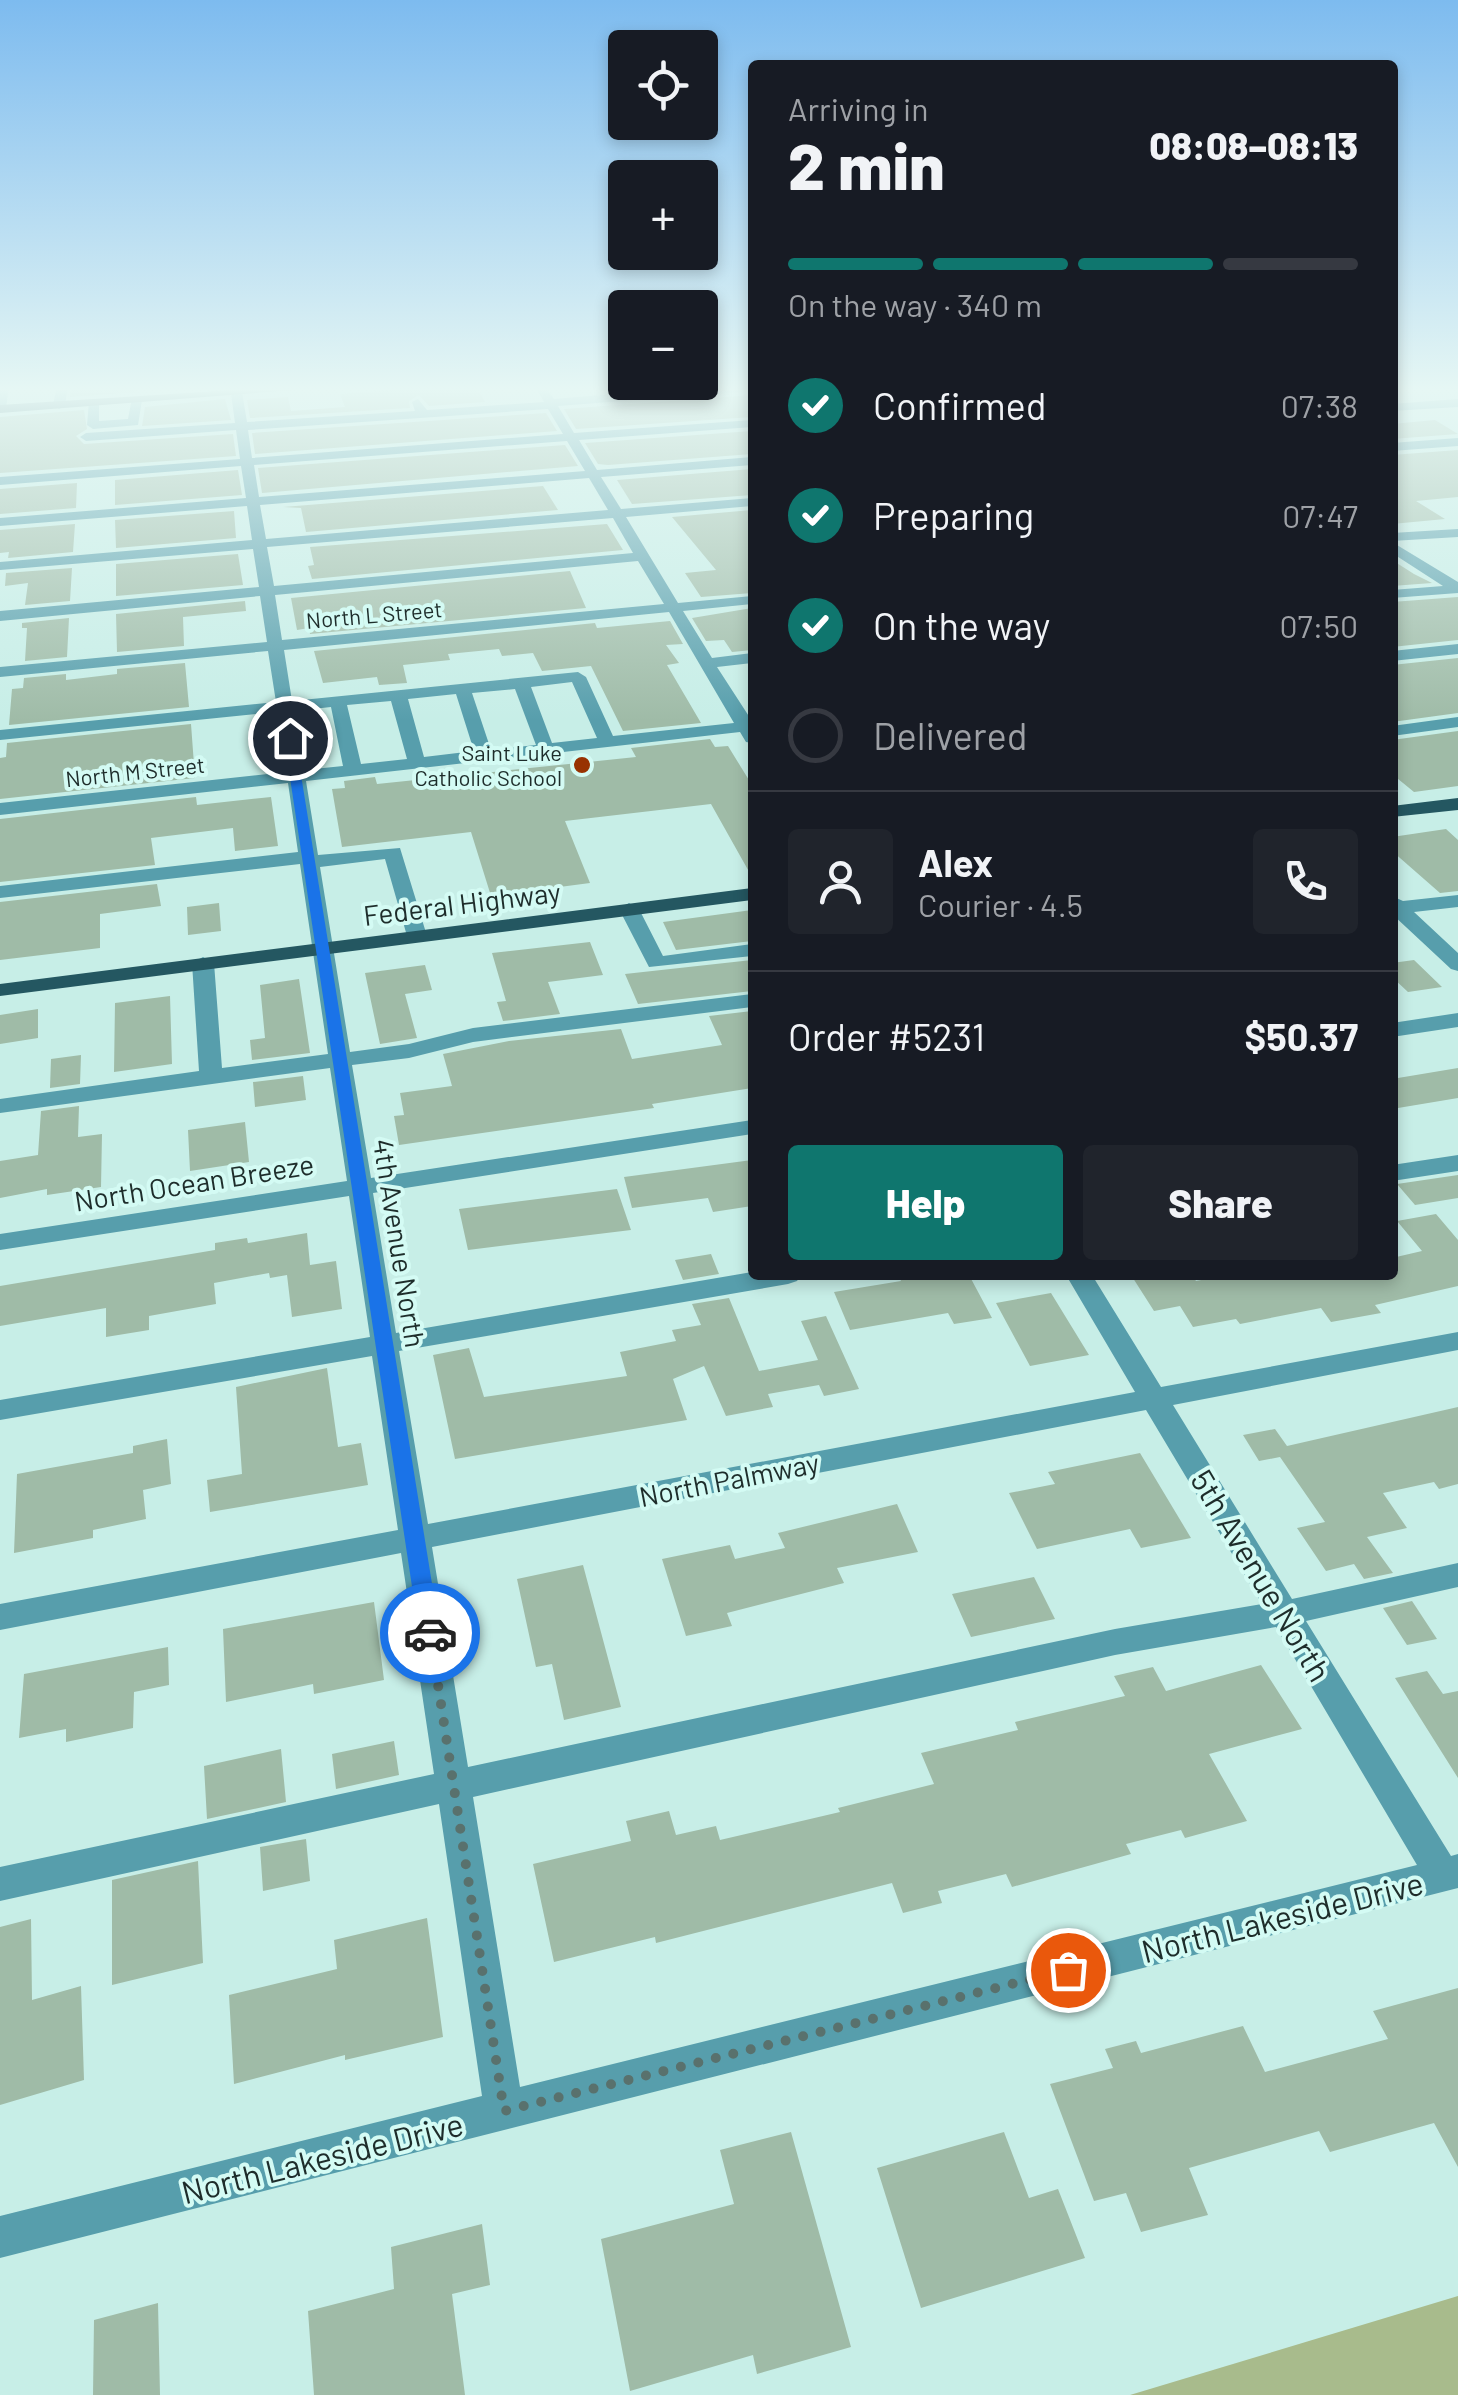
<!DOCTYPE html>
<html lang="en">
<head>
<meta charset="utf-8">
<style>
	body { margin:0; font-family:Barlow,sans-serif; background:#20242c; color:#f1f3f6; height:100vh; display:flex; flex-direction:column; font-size:38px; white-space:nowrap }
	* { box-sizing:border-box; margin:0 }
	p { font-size:32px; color:#9ea1a6 }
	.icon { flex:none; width:55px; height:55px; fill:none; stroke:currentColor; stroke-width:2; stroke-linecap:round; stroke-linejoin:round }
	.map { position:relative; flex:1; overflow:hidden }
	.panel { position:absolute; left:748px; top:60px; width:650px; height:1220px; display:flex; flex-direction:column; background:#171b24; border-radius:10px; box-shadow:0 5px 15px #0003 }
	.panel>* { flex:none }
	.controls { position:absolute; left:608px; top:30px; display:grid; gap:20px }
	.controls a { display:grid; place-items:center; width:110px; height:110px; border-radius:10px; background:#171b24; box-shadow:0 5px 15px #0003; font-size:50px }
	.pin { position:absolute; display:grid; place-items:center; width:85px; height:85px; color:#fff; margin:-42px; border:5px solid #fff; border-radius:50%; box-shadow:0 2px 10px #0007 }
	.courier { position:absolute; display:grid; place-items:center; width:100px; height:100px; margin:-50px; border:8px solid #1a73e8; border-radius:50%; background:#fff; color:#222; box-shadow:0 2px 12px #0007 }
	.headline em { font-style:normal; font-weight:800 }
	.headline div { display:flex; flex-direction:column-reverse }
	.headline { display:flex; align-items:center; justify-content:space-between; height:170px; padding:0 40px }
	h1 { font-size:65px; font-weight:800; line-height:75px }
	.bar { display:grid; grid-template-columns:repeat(4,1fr); gap:15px 10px; align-content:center; height:120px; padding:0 40px }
	.bar i { height:12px; border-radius:8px; background:#363941 }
	.bar .active { background:#0f766e }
	.bar p { grid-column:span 4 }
	.line { display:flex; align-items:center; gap:25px; padding:0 40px; border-top:2px solid #363941 }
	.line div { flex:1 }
	.round { display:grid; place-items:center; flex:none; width:105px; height:105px; border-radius:10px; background:#20242c }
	ol { padding:0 40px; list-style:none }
	li { display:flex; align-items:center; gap:30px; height:110px }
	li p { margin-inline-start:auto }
	li .icon { padding:10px; border-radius:50%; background:#0f766e; color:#fff; stroke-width:4 }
	li:last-child { color:#9ea1a6 }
	li i { width:55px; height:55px; border:5px solid #363941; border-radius:50% }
	.primary-button { display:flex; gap:20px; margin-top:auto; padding:20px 40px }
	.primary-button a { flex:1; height:115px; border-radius:10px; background:#0f766e; color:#fff; font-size:40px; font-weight:800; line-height:115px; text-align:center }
	.primary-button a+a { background:#20242c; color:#f1f3f6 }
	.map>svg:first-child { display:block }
	.green { fill:#a8bb8c }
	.building { fill:#9fbba7 }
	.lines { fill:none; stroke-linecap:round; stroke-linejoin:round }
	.minor { fill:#579eac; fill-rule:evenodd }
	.major { fill:#245761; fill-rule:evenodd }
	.route { fill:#1a73e8 }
	.done { stroke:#59716d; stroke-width:10; stroke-dasharray:0 18 }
	.poi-dot { fill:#983302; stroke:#d4fbf4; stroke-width:4 }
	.labels { text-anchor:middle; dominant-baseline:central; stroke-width:8; stroke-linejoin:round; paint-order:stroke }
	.far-street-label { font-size:22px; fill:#1e2d2b; stroke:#d4fbf4 }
	.far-poi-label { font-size:22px; fill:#1e2d2b; stroke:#d4fbf4; text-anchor:end }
	.street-label { font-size:28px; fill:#1e2d2b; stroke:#d4fbf4 }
	.near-street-label { font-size:32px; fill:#1e2d2b; stroke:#d4fbf4 }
</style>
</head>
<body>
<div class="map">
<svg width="1458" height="2395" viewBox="0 0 1458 2395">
	<rect width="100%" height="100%" fill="#c7eee7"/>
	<!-- green -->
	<path class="green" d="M 1458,2296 L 1458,2395 L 1130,2395 Z"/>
	<!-- building -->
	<path class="building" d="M 71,386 L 136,386 L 137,392 L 70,397 Z
		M 444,386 L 476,386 L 485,402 L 429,406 L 419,395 L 409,401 L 410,408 L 250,418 L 247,400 L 288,397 L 291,411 L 345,407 L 340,394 Z
		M 752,395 L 752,417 L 576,429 L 564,409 Z
		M 225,399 L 231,420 L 142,426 L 145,407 Z
		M 84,410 L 87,429 L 76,436 L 84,444 L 233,434 L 236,456 L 0,473 L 0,417 Z
		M 546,413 L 557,431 L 255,454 L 252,433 Z
		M 1435,420 L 1458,434 L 1392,439 L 1392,424 Z
		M 752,431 L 752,454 L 608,465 L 598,464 L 585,443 Z
		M 565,445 L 578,466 L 262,493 L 258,468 Z
		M 1458,450 L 1458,497 L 1416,501 L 1445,519 L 1392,524 L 1392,455 Z
		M 752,469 L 752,495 L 632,504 L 617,480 Z
		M 238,470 L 242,495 L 115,505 L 115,480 Z
		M 77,483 L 76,508 L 0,514 L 0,489 Z
		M 543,486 L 558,510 L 306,532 L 301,508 L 283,507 Z
		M 752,510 L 752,593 L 701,597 L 685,573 L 716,570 L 672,517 Z
		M 234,511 L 236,538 L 116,548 L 115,520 Z
		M 75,524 L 73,552 L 8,558 L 9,552 L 0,553 L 0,530 Z
		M 607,524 L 623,550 L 312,579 L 308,566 L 314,565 L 310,547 Z
		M 238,554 L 243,585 L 116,596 L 116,564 Z
		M 1392,560 L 1414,574 L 1432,583 L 1392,586 Z
		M 72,568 L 70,601 L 25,605 L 28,583 L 5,586 L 6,573 Z
		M 570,571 L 586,608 L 310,634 L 309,628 L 297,630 L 291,598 Z
		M 1458,597 L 1458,640 L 1392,647 L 1392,602 Z
		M 245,601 L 246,611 L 183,617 L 184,646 L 117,652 L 116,614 Z
		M 752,608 L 752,650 L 732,652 L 724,640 L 706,641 L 692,618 Z
		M 69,618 L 67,657 L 25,661 L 27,628 L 22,628 L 22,623 Z
		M 670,621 L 683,644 L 666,645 L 679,663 L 667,665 L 701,723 L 623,731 L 591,666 L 542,671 L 533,653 L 502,656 L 499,649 L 448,654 L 450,660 L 403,665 L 407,683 L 379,685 L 377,677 L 323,683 L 314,651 L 595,623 L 597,628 Z
		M 1458,658 L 1458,713 L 1392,722 L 1392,665 Z
		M 185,663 L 189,707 L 9,725 L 12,689 L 23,688 L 24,678 L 66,674 L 66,680 L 117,674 L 117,669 Z
		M 191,724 L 195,778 L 0,799 L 0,758 L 6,757 L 7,743 Z
		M 1458,731 L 1458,786 L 1414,792 L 1392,774 L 1392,740 Z
		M 710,739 L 715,747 L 728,746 L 752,785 L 752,877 L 711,804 L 565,821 L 590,883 L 491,896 L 471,832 L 342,847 L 332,789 L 345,788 L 344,781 L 375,777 L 377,784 L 636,757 L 631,748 Z
		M 196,797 L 197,805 L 271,797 L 278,846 L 235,851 L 233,828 L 151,838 L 155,865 L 0,882 L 0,819 Z
		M 1446,829 L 1458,840 L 1458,891 L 1440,893 L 1392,851 L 1392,837 Z
		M 157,884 L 161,906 L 100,914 L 100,948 L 0,960 L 0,902 Z
		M 219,903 L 221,931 L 188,935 L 187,907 Z
		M 752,910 L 752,941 L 676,950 L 663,922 Z
		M 590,942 L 603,975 L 548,982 L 560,1014 L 503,1021 L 497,1002 L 506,1001 L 492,953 Z
		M 752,960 L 752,991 L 638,1004 L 625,974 Z
		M 1414,960 L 1442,987 L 1408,992 L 1392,977 L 1392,963 Z
		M 425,965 L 432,990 L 405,994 L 417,1038 L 380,1044 L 365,973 Z
		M 299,979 L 310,1053 L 252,1060 L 250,1040 L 265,1038 L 260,985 Z
		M 170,996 L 172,1064 L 114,1072 L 115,1003 Z
		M 38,1009 L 38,1038 L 0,1044 L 0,1015 Z
		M 752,1011 L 752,1088 L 652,1104 L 654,1108 L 399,1145 L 394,1116 L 404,1115 L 400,1093 L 452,1086 L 443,1054 L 509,1041 L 621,1029 L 632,1059 L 722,1045 L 709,1016 Z
		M 81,1055 L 80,1084 L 50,1088 L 51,1059 Z
		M 1458,1068 L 1458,1098 L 1392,1109 L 1392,1079 Z
		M 303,1076 L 306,1100 L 255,1107 L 253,1082 Z
		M 79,1106 L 78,1137 L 102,1134 L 101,1187 L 47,1195 L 47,1189 L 0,1198 L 0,1161 L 38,1155 L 41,1111 Z
		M 245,1122 L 249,1162 L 190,1171 L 188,1130 Z
		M 752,1160 L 752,1206 L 713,1212 L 708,1198 L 632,1208 L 624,1177 Z
		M 1458,1175 L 1458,1198 L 1415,1205 L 1397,1184 Z
		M 617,1189 L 631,1230 L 468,1250 L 459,1209 Z
		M 1436,1214 L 1458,1240 L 1458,1286 L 1375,1305 L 1381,1313 L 1331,1322 L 1321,1308 L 1240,1324 L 1236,1319 L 1193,1327 L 1180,1306 L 1154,1311 L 1131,1275 L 1192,1275 L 1196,1281 L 1227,1275 L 1392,1275 L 1392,1258 L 1422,1251 L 1397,1221 Z
		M 307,1233 L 310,1265 L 336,1261 L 342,1309 L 292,1317 L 287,1275 L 270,1278 L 269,1273 L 214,1283 L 216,1304 L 149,1316 L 149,1330 L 106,1337 L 106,1308 L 0,1326 L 0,1286 L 215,1250 L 215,1243 L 247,1238 L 248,1243 Z
		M 711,1254 L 719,1274 L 683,1280 L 675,1260 Z
		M 898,1275 L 969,1275 L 992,1318 L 954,1324 L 948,1313 L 850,1330 L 834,1292 L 901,1281 Z
		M 1051,1293 L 1089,1355 L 1030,1366 L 996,1303 Z
		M 729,1298 L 759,1371 L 818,1360 L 801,1321 L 826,1316 L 859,1389 L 824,1396 L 819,1385 L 768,1394 L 773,1407 L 726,1416 L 704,1366 L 673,1379 L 687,1420 L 455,1459 L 433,1355 L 469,1348 L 484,1397 L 627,1376 L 620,1352 L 676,1341 L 672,1330 L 701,1325 L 692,1304 Z
		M 327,1368 L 338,1447 L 361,1443 L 368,1485 L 210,1512 L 207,1480 L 242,1474 L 236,1387 Z
		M 1458,1407 L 1458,1484 L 1439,1489 L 1434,1482 L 1383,1493 L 1407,1528 L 1367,1537 L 1393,1573 L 1364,1579 L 1354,1564 L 1326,1571 L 1297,1528 L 1325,1522 L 1280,1457 L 1259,1461 L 1243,1435 L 1275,1429 L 1287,1446 Z
		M 167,1439 L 171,1484 L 143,1490 L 146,1519 L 93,1530 L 93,1538 L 14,1553 L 17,1474 L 133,1453 L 133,1446 Z
		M 1140,1453 L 1191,1538 L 1141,1548 L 1130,1529 L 1037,1549 L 1009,1493 L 1055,1484 L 1048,1472 Z
		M 897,1504 L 918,1552 L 837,1568 L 844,1583 L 727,1613 L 732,1626 L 686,1636 L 662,1559 L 730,1545 L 735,1559 L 785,1548 L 778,1533 Z
		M 583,1565 L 621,1707 L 564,1720 L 552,1664 L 536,1667 L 517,1579 Z
		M 1034,1577 L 1055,1619 L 971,1637 L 952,1594 Z
		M 1412,1601 L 1416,1607 L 1437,1639 L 1407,1645 L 1383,1608 Z
		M 374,1602 L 384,1680 L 314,1694 L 313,1684 L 226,1702 L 223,1629 Z
		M 168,1647 L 169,1685 L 134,1692 L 133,1728 L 66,1742 L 66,1729 L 19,1738 L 24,1674 Z
		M 1261,1665 L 1302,1729 L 1209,1754 L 1247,1821 L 1185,1838 L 1181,1830 L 1126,1844 L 1131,1854 L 1012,1887 L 1006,1874 L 938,1891 L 942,1903 L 903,1913 L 892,1883 L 656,1943 L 655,1937 L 554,1962 L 533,1864 L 631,1841 L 626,1821 L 669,1811 L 676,1835 L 716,1826 L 720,1840 L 840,1812 L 838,1808 L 934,1784 L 921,1753 L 1018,1730 L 1015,1722 L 1125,1696 L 1114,1676 L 1153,1667 L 1166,1691 Z
		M 1427,1671 L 1443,1694 L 1458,1691 L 1458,1778 L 1395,1678 Z
		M 394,1741 L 399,1775 L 336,1789 L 332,1754 Z
		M 281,1749 L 286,1802 L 207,1819 L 204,1766 Z
		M 306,1839 L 310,1881 L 263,1891 L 260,1847 Z
		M 198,1861 L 203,1963 L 112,1985 L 112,1880 Z
		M 427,1918 L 443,2037 L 345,2060 L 345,2055 L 234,2084 L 229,1995 L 337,1969 L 334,1940 Z
		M 31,1919 L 32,2000 L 81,1986 L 84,2080 L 0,2105 L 0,1927 Z
		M 1458,1988 L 1458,2167 L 1434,2123 L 1330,2152 L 1319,2131 L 1189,2168 L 1208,2215 L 1141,2232 L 1126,2193 L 1094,2201 L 1050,2084 L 1113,2068 L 1105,2049 L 1136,2041 L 1141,2053 L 1243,2026 L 1265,2072 L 1388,2039 L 1373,2011 Z
		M 791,2132 L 851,2347 L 757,2374 L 753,2355 L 630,2391 L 601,2239 L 734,2204 L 720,2150 Z
		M 1004,2132 L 1029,2198 L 1058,2189 L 1085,2258 L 921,2308 L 877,2168 Z
		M 482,2224 L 490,2285 L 452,2294 L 465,2395 L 314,2395 L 308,2311 L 394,2289 L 391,2247 Z
		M 158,2303 L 160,2395 L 93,2395 L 94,2320 Z"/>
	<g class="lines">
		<!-- minor -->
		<path class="minor" d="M 0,386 L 9,386 L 6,408 L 0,412 Z
			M 57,386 L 68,386 L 65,405 L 59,409 L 53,405 Z
			M 230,386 L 241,386 L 247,422 L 415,411 L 412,402 L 418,399 L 427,410 L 544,402 L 535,386 L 545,386 L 554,399 L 707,386 L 752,386 L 752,391 L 558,406 L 574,433 L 752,420 L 752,427 L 579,440 L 597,470 L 752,457 L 752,465 L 601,477 L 621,509 L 752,498 L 752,506 L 626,517 L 678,603 L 752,596 L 752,604 L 683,611 L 712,658 L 752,653 L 752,663 L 717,667 L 752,721 L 752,743 L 746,742 L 740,732 L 306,781 L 318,855 L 400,848 L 427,936 L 417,942 L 407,936 L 385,859 L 320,867 L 350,1052 L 409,1044 L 473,1028 L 752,994 L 752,1007 L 473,1042 L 409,1058 L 352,1065 L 371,1178 L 752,1120 L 752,1134 L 373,1193 L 396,1333 L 752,1272 L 801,1275 L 797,1281 L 788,1284 L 399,1351 L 428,1524 L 1135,1392 L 1066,1275 L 1092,1275 L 1161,1387 L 1458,1332 L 1458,1350 L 1173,1405 L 1292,1599 L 1458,1563 L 1458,1587 L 1306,1621 L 1451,1856 L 1458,1854 L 1458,1888 L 0,2258 L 0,2216 L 482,2096 L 439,1804 L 0,1901 L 0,1867 L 434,1774 L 401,1553 L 0,1630 L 0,1604 L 398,1530 L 372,1356 L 0,1420 L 0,1400 L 370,1337 L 349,1196 L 0,1250 L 0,1234 L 347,1181 L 330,1068 L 0,1113 L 0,1099 L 199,1071 L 192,963 L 203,957 L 214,963 L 222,1068 L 328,1054 L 300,864 L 0,898 L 0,886 L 298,852 L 288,783 L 0,815 L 0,803 L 286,772 L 277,712 L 0,740 L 0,730 L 276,702 L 268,651 L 0,677 L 0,667 L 267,642 L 260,596 L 0,621 L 0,611 L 259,587 L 253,549 L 0,570 L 0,562 L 252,540 L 247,506 L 0,526 L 0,518 L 246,498 L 241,466 L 0,485 L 0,477 L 240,459 L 236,430 L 86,441 L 80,437 L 86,433 L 235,423 ZM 548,409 L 563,434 L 252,458 L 248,430 ZM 567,441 L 585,471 L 259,497 L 254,465 ZM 589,478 L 608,510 L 266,539 L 260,505 ZM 613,518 L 633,553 L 274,586 L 267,547 ZM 638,561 L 664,604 L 282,640 L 275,595 ZM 669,612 L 734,723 L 613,736 L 586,677 L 578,672 L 292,701 L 284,650 ZM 572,682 L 597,738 L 552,743 L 531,687 ZM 515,689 L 536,745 L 491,750 L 472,693 ZM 456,694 L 474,751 L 424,757 L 408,699 ZM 391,701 L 407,759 L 361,764 L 347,705 ZM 331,707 L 343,766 L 304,770 L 294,711 ZM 1146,1410 L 1262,1604 L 1115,1629 L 468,1767 L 432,1547 ZM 1276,1627 L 1417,1865 L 520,2087 L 473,1797 L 1115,1655 Z
			M 132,398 L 142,400 L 138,425 L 93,429 L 87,425 L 89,401 L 99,403 L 99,421 L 128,419 Z
			M 1458,399 L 1458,407 L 1392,411 L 1392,404 Z
			M 1458,438 L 1458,446 L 1392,451 L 1392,443 Z
			M 1458,529 L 1458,537 L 1392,541 L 1392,533 Z
			M 1392,542 L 1458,582 L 1458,593 L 1392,598 L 1392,590 L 1443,586 L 1392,553 Z
			M 1458,644 L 1458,654 L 1392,661 L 1392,651 Z
			M 1458,717 L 1458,727 L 1392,736 L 1392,726 Z
			M 1458,895 L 1458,907 L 1414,912 L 1458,953 L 1458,971 L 1451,969 L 1392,914 L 1392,896 L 1403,901 Z
			M 629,903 L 639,909 L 663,956 L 752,944 L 752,956 L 649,967 L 619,909 Z
			M 1458,1013 L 1458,1027 L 1392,1037 L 1392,1023 Z
			M 1458,1155 L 1458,1171 L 1392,1181 L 1392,1165 Z"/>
		<!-- major -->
		<path class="major" d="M 294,386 L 344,386 L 0,413 L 0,405 Z
			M 1458,798 L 1458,810 L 1392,817 L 1392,806 Z
			M 752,888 L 752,900 L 0,996 L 0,984 Z"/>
	</g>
	<!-- sky -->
	<linearGradient id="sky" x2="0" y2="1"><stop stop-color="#7dbbef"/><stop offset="0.54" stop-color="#e6f7f4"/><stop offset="1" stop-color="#e6f7f4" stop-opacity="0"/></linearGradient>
	<rect width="1458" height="721" fill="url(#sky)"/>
	<!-- route -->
	<path class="route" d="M 290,734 L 295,738 L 440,1633 L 430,1641 L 419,1633 L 284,738 Z"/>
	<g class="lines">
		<!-- done -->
		<path class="done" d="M 430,1633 L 504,2111 L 1068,1970"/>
	</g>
	<!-- markers -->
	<circle class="poi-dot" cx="582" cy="765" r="10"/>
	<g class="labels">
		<!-- far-street labels -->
		<g class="far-street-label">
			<text transform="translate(374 614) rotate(-5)">North L Street</text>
			<text transform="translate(135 771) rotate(-6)">North M Street</text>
		</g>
		<!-- far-poi labels -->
		<g class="far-poi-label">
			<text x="562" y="752">Saint Luke<tspan x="562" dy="25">Catholic School</tspan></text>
		</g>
		<!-- street labels -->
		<g class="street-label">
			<text transform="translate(462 903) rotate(-7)">Federal Highway</text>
			<text transform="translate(194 1182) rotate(-9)">North Ocean Breeze</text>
			<text transform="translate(400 1243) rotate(81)">4th Avenue North</text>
			<text transform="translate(729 1479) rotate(-11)">North Palmway</text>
		</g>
		<!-- near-street labels -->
		<g class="near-street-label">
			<text transform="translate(1262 1575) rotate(59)">5th Avenue North</text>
			<text transform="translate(1282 1916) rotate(-14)">North Lakeside Drive</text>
			<text transform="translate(322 2157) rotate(-14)">North Lakeside Drive</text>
		</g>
	</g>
</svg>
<div class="controls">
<a><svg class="icon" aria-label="locate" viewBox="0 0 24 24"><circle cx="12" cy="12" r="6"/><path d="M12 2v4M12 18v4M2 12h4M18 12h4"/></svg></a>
<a>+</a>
<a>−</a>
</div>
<div class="pin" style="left:1068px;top:1970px;background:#ea580c"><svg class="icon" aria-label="bag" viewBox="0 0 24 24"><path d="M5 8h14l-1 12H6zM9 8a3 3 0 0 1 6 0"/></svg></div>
<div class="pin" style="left:290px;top:738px;background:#1f2937"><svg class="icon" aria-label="home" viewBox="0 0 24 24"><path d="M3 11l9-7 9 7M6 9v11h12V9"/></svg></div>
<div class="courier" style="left:430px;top:1633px"><svg class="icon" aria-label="car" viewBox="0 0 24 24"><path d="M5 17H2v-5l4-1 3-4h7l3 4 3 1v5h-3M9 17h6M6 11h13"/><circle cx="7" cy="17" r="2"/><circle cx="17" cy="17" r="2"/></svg></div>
<section class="panel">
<div class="headline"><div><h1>2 min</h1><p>Arriving in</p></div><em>08:08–08:13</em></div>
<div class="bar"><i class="active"></i><i class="active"></i><i class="active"></i><i></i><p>On the way · 340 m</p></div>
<ol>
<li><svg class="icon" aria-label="check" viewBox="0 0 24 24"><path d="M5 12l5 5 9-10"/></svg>Confirmed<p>07:38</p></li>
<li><svg class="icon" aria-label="check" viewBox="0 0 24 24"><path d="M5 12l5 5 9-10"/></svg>Preparing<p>07:47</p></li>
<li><svg class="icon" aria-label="check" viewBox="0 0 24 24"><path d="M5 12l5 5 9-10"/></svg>On the way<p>07:50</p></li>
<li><i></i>Delivered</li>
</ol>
<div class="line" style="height:180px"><a class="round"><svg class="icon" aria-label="person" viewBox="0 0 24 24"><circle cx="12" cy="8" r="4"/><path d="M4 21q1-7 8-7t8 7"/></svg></a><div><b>Alex</b><p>Courier · 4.5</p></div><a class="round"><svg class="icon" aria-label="phone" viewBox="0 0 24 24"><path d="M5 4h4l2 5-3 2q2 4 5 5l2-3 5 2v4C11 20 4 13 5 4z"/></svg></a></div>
<div class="line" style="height:130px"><div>Order #5231</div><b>$50.37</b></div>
<div class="primary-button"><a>Help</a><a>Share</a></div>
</section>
</div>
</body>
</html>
